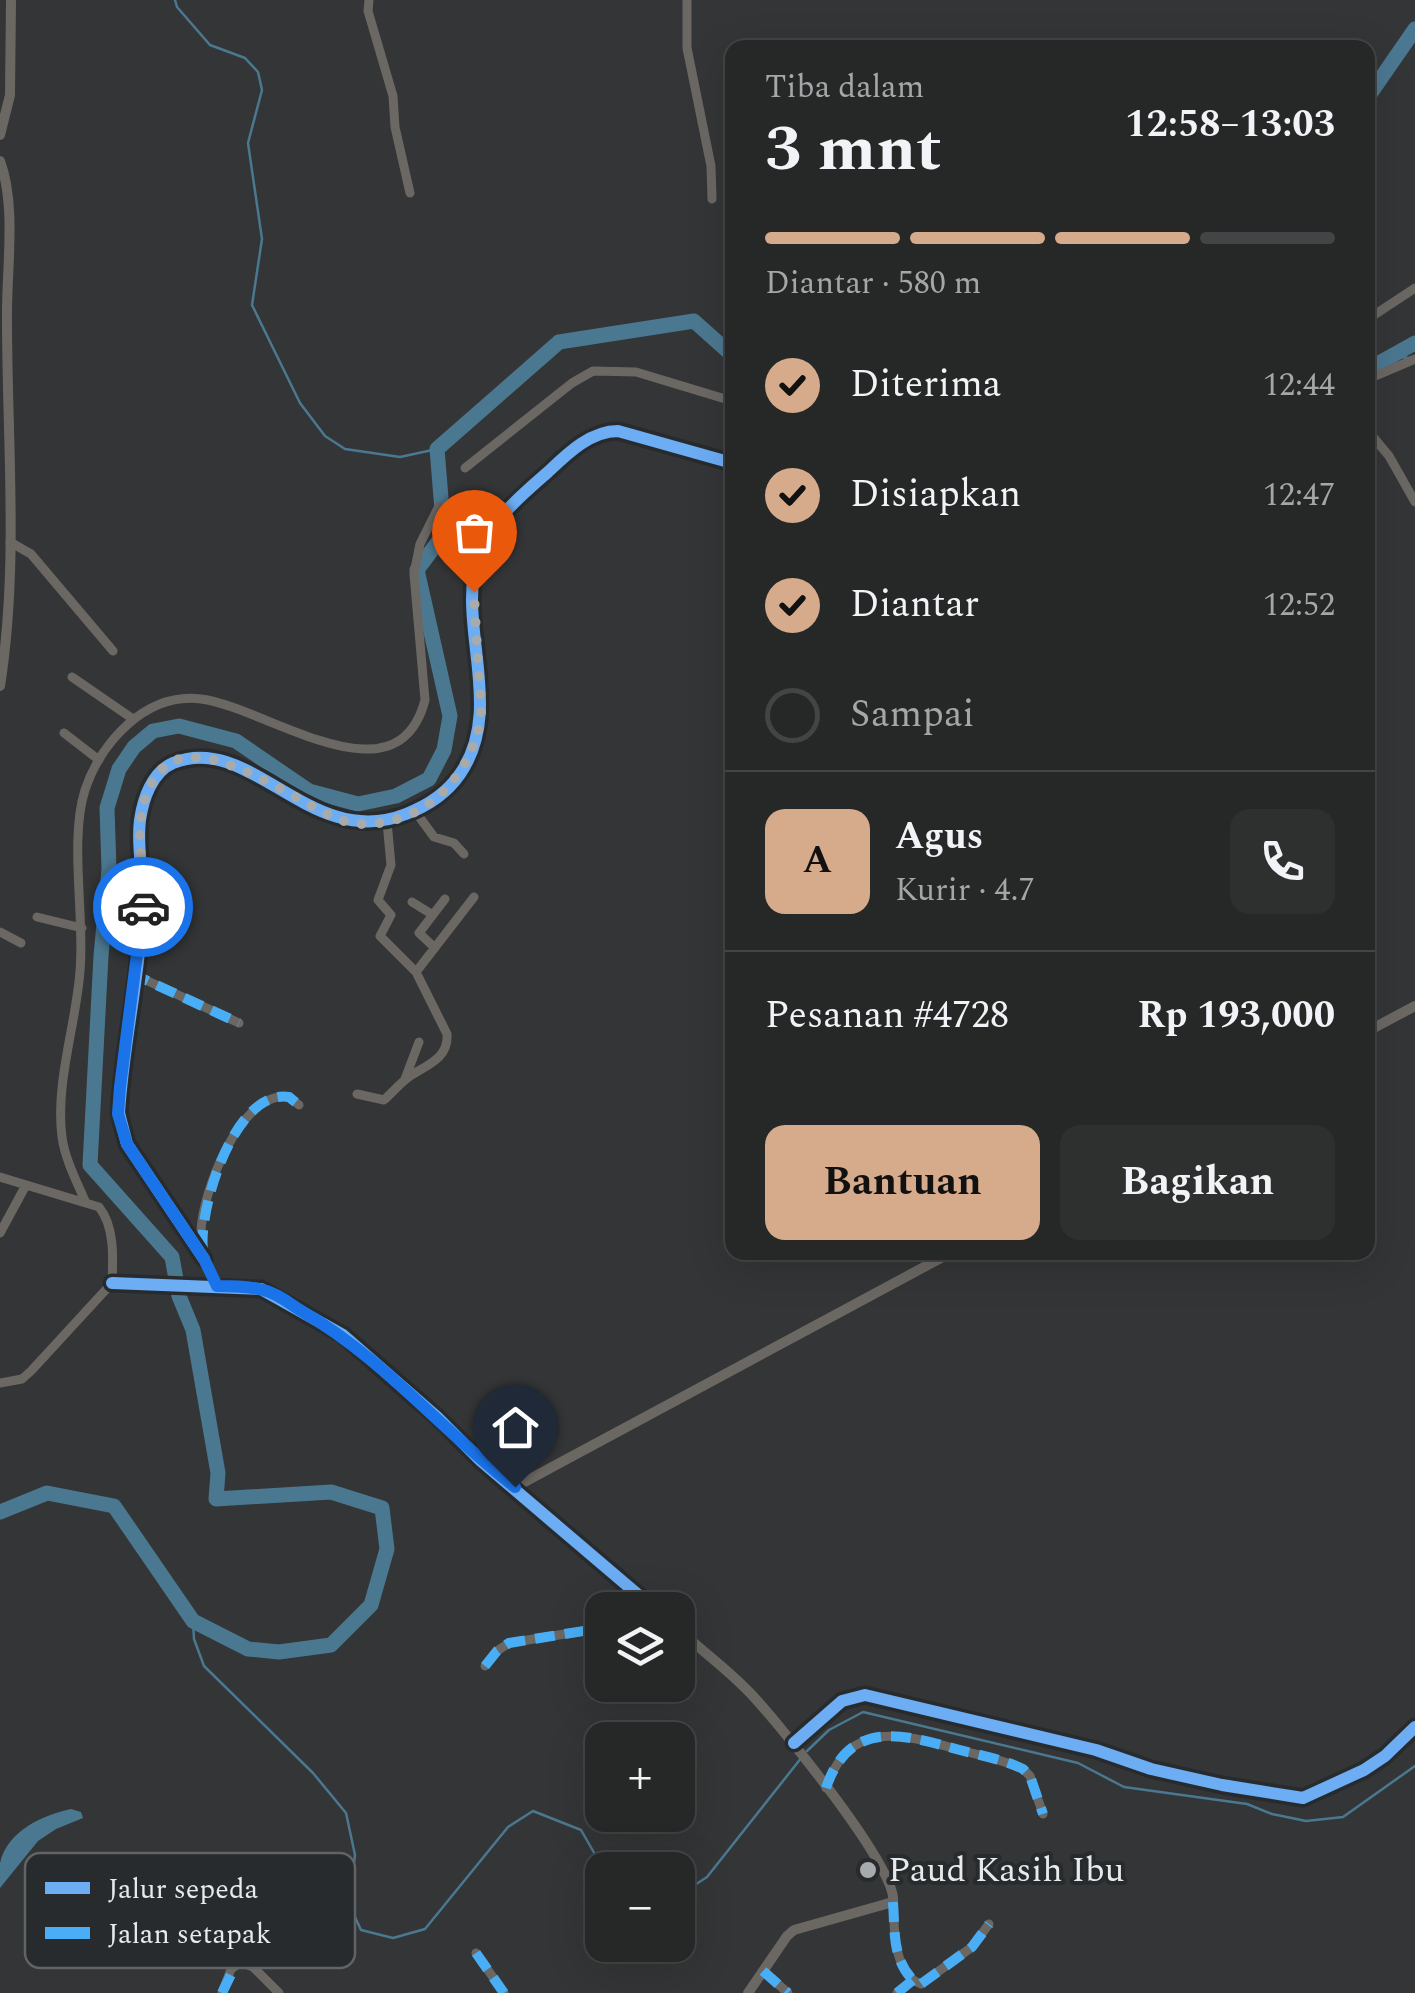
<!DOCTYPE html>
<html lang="id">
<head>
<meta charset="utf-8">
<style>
	body { margin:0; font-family:Spectral,serif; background:#2e3030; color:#f1f3f6; height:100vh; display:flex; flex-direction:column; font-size:38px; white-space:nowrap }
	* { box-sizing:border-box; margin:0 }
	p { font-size:32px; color:#a4a6a8 }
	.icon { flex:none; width:55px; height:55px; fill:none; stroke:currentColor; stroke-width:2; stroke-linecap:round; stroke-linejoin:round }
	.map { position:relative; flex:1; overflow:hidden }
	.details { position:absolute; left:725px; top:40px; width:650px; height:1220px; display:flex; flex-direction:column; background:#262828; border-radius:20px; box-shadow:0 10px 40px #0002,0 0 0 2px #424445 }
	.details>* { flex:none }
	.fabs { position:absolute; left:585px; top:1592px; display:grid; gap:20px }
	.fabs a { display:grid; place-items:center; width:110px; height:110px; border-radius:20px; background:#262828; box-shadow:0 10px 40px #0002,0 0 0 2px #424445; font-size:50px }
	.pin { position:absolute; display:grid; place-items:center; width:85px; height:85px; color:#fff; margin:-102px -42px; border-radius:50% 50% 50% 0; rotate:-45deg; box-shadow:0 0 10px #0007 }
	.pin .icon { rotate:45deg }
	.courier { position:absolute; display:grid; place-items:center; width:100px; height:100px; margin:-50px; border:8px solid #1a73e8; border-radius:50%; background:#fff; color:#222; box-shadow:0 2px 12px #0007 }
	.summary em { font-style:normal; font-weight:700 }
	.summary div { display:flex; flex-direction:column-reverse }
	.summary { display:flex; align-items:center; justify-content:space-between; height:170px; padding:0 40px }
	h1 { font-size:65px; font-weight:700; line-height:75px }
	.bar { display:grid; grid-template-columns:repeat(4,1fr); gap:15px 10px; align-content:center; height:120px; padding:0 40px }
	.bar i { height:12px; border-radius:8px; background:#424445 }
	.bar .selected { background:#d6ab8b }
	.bar p { grid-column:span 4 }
	.line { display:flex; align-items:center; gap:25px; padding:0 40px; border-top:2px solid #424445 }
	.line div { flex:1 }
	.round { display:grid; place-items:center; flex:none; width:105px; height:105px; border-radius:20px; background:#2e3030 }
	ol { padding:0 40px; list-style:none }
	li { display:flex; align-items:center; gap:30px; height:110px }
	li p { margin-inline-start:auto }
	li .icon { padding:10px; border-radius:50%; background:#d6ab8b; color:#111; stroke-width:4 }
	li:last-child { color:#a4a6a8 }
	li i { width:55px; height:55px; border:5px solid #424445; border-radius:50% }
	.cta { display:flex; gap:20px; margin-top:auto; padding:20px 40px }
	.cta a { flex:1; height:115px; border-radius:20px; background:#d6ab8b; color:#111; font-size:40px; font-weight:700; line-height:115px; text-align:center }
	.cta a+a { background:#2e3030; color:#f1f3f6 }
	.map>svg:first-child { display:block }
	.water { fill:#4b7891 }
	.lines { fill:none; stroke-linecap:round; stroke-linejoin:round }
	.stream { stroke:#4b7891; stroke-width:2.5 }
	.river { stroke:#4b7891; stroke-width:15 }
	.minor { stroke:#6b6864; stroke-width:9 }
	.tertiary { stroke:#6b6864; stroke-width:10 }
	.quiet { stroke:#49aef6; stroke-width:10; stroke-dasharray:20 10; stroke-linecap:butt }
	.cycleway-casing { stroke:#282b2d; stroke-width:19 }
	.cycleway { stroke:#6dadf4; stroke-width:12 }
	.done { stroke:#a8abac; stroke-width:10; stroke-dasharray:0 18 }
	.route { stroke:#1a73e8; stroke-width:12 }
	.poi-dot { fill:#a8abac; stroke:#282b2d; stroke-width:4 }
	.labels { text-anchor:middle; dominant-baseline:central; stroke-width:8; stroke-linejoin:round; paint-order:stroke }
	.poi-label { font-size:35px; fill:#e7eaeb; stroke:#282b2d; text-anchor:start }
	.key { fill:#282b2d; stroke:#616466; stroke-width:2.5 }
	.key-label { font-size:28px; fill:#e7eaeb }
</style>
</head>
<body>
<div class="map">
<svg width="1415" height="1993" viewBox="0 0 1415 1993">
	<rect width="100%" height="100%" fill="#333536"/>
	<!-- water -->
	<path class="water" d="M 71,1809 L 81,1812 L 83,1818 L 56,1829 L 38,1841 L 0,1888 C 0,1881 0,1870 0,1863 C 7,1831 43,1815 71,1809 Z"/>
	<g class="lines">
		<!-- stream -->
		<path class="stream" d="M 175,0 L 177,7 L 210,45 L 245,58 L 258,72 L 262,90 L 248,143 L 262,239 L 252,305 L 300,403 L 325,436 L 345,449 L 400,457 L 437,449
			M 1392,356 L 1409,358
			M 193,1621 L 194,1639 L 204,1666 L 313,1773 L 346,1813 L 355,1855 L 349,1904 L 361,1930 L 393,1938 L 425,1929 L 508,1827 L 533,1811 L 581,1830 L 604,1870
			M 807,1751 L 829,1730 L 863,1712 L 1078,1763 L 1124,1787 L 1247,1804 L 1272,1814 L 1306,1821 L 1343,1817 L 1415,1766
			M 678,1896 L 707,1877 L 802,1757"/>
		<!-- river -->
		<path class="river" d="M 1368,97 L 1415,29
			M 1368,365 L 1379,363 L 1415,343
			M 0,1512 L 47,1493 L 114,1506 L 193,1621 L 248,1649 L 279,1652 L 331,1645 L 371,1605 L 387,1549 L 382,1508 L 331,1492 L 216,1499 L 218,1473 L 193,1330 L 179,1296 L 172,1257 L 90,1165 L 101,956 L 109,869 L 107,808 L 119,769 L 134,747 L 153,731 L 179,726 L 236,741 L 309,791 L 358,804 L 396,796 L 429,779 L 444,750 L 450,716 L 417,570 L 444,534 L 437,449 L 559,342 L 694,321 L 732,355"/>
		<!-- minor -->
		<path class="minor" d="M 369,0 L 368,11 L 393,96 L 395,127 L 410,193
			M 687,0 L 687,48 L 711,166 L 712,199
			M 1368,319 L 1415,288
			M 1368,379 L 1415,359
			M 1368,431 L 1389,456 L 1415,502
			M 465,468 L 572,383 L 593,371 L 636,372 L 732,401
			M 10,542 L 31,554 L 113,651
			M 72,677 L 133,719
			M 64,733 L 99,760
			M 415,811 L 434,837 L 454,843 L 464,854
			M 387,822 L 391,865 L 378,900 L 391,915 L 380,936 L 416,972
			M 412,902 L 433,915
			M 37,917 L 82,928
			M 0,932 L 21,943
			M 435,948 L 419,933 L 445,899
			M 137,976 L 239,1023
			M 405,1079 L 419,1042
			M 357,1094 L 384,1100 C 393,1092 400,1083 410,1076 C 427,1065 449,1058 447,1034 L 416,972 L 474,897
			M 0,1177 L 99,1207 C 115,1227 113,1258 112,1283 L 31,1371 L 22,1379 L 0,1383
			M 85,1201 C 76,1180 65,1159 62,1137 C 55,1083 76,1025 80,971 C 85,917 69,840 85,790 C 101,742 146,692 201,699 C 266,707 397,807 425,700 L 414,574 L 420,544 L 439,506
			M 0,1233 L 26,1185
			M 204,1259 L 127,1144 L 119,1113 C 123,1046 139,979 143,910 C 145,880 136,850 140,820 C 143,799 152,772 173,763 C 251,731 310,852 406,814 C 427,806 447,793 460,774 C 507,706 453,620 480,552 C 493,518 522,495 548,472 C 567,454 590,431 618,431 L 732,463
			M 112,1283 L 234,1286 L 271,1293 L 343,1335 L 437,1417 L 481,1461 L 515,1487
			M 217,1286 C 209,1269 202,1255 201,1235 C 200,1197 240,1089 289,1097 L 299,1105
			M 485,1666 L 497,1651 L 509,1643 L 602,1628
			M 794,1743 L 842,1701 L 865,1695 L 1096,1750 L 1151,1769 L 1222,1785 L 1303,1798 L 1364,1770 L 1385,1756 L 1415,1727
			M 826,1788 C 849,1720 900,1733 956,1749 C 978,1755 1002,1759 1023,1769 L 1030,1776 L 1043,1814
			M 893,1902 C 895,1930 892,1959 913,1980
			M 476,1953 L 504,1993
			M 763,1971 L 788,1993
			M 222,1993 L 231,1969 L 241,1962 L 253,1967 L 279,1993
			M 897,1993 L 913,1980 L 921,1984 L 972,1947 L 989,1924"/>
		<!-- tertiary -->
		<path class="tertiary" d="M 0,135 L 10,95 L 11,0
			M 0,161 C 17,207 6,272 7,320 C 7,441 19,566 0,686
			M 1368,1031 L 1415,1006
			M 656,1610 L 515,1487 L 952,1252
			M 678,1629 C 702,1651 730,1671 752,1695 C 779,1724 899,1870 893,1902 L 794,1930 L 787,1936 L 748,1993"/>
		<!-- quiet -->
		<path class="quiet" d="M 136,984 L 137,976 L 239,1023
			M 203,1250 C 198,1209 235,1088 289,1097 L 299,1105
			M 485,1666 L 497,1651 L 509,1643 L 602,1628
			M 826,1788 C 849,1720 900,1733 956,1749 C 978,1755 1002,1759 1023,1769 L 1030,1776 L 1043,1814
			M 893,1902 C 895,1930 892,1959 913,1980
			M 476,1953 L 504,1993
			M 763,1971 L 788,1993
			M 222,1993 L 236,1964
			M 897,1993 L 913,1980 L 921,1984 L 972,1947 L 989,1924"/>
		<!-- cycleway casing -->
		<g class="cycleway-casing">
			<path id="cycleway" d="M 204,1259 L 127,1144 L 119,1113 C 123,1046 139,979 143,910 C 145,880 136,850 140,820 C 143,799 152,772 173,763 C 251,731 310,852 406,814 C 427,806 447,793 460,774 C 507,706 453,620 480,552 C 493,518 522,495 548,472 C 567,454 590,431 618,431 L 732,463
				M 112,1283 L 261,1289 L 343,1335 L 437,1417 L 481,1461 L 656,1610
				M 794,1743 L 842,1701 L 865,1695 L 1096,1750 L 1151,1769 L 1222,1785 L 1303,1798 L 1364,1770 L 1385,1756 L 1415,1727"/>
		</g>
		<!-- cycleway -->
		<use href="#cycleway" class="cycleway"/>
	</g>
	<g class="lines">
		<!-- done -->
		<path class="done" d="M 143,907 C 145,863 128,813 158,774 C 197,722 301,808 344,821 C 374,830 413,818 436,798 C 462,776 478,746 481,713 C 482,701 479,687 479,675 C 477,647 475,619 474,592"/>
		<!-- route -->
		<path class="route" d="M 143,907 L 120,1087 L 118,1114 L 127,1144 L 204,1259 L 217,1286 C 232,1286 248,1286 263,1290 C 277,1293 290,1304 303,1312 C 383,1358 442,1431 515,1487"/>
	</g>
	<!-- markers -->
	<circle class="poi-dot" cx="868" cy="1870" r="10"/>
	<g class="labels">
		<!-- poi labels -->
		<g class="poi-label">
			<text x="888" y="1870">Paud Kasih Ibu</text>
		</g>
	</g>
	<!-- legend -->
	<rect x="25" y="1853" width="330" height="115" rx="15" class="key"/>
	<rect x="45" y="1882" width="45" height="12" fill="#6dadf4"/>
	<rect x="45" y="1927" width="45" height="12" fill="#49aef6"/>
	<g class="key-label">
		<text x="108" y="1898">Jalur sepeda</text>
		<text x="108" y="1943">Jalan setapak</text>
	</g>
</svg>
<div class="fabs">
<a><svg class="icon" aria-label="layers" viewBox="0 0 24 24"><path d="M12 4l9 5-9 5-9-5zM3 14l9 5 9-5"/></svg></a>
<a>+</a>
<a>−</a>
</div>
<div class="pin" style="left:474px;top:592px;background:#ea580c"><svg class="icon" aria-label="bag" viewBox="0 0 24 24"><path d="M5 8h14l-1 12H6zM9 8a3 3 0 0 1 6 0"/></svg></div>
<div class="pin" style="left:515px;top:1487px;background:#1f2937"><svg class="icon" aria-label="home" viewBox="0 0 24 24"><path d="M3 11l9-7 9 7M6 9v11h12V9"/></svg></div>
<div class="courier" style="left:143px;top:907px"><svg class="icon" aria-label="car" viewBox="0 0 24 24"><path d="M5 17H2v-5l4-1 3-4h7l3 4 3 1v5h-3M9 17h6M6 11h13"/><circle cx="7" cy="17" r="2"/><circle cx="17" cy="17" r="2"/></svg></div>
<section class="details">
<div class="summary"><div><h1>3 mnt</h1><p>Tiba dalam</p></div><em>12:58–13:03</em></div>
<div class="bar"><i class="selected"></i><i class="selected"></i><i class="selected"></i><i></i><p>Diantar · 580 m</p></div>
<ol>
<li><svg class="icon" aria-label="check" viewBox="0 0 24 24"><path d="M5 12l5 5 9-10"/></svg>Diterima<p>12:44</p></li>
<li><svg class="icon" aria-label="check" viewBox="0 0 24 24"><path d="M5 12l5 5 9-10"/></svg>Disiapkan<p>12:47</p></li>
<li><svg class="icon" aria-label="check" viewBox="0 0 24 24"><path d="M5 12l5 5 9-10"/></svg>Diantar<p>12:52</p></li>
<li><i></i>Sampai</li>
</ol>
<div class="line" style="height:180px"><b class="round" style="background:#d6ab8b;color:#111">A</b><div><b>Agus</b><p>Kurir · 4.7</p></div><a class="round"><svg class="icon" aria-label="phone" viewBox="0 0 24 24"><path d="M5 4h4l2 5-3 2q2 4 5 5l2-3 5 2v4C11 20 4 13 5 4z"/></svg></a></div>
<div class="line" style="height:130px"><div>Pesanan #4728</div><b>Rp 193,000</b></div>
<div class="cta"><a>Bantuan</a><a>Bagikan</a></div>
</section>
</div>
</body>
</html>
